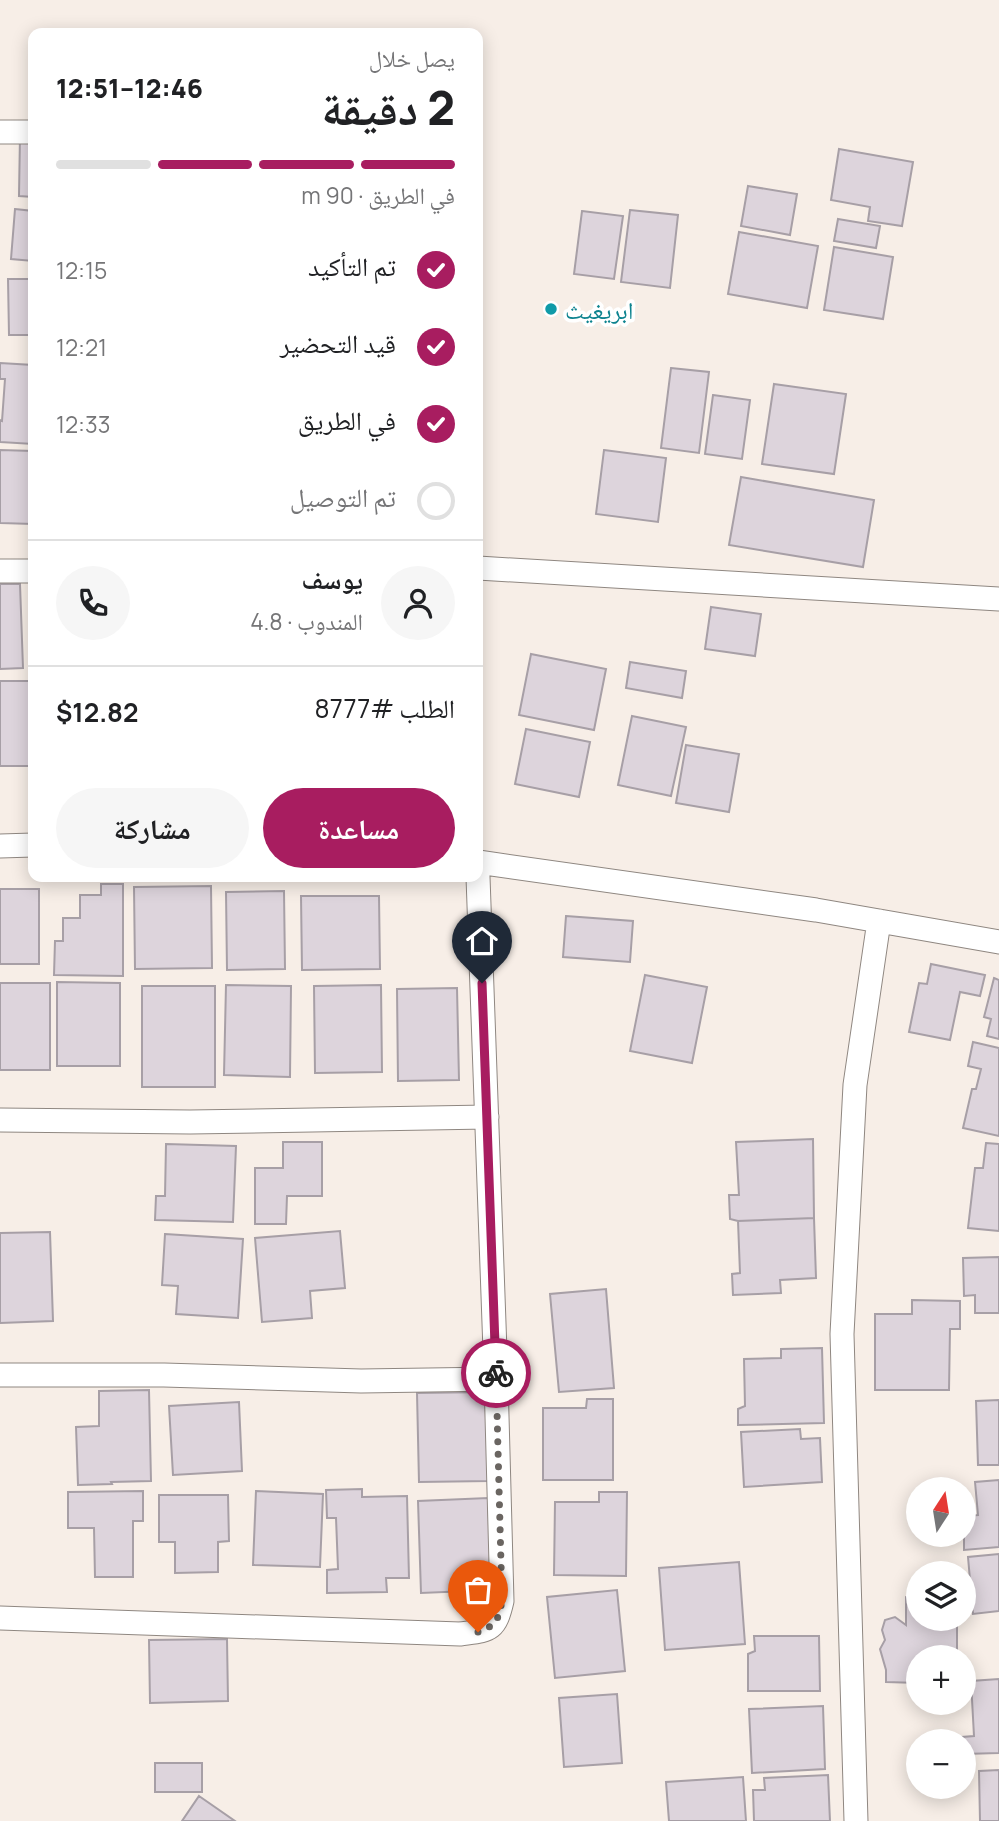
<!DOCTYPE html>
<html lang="ar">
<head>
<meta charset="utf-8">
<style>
	body { margin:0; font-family:Manrope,"Noto Naskh Arabic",sans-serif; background:#f6f6f6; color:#202124; direction:rtl; height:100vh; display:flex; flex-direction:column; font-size:26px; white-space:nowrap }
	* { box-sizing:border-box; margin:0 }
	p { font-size:23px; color:#757577 }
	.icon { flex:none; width:38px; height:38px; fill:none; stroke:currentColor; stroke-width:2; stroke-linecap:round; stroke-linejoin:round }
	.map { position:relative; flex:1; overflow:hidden; direction:ltr }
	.drawer { position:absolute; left:28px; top:28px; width:455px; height:854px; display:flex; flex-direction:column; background:#fff; border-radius:14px; box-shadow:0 4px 18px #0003; direction:rtl }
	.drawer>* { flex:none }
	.needle { width:46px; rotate:12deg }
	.buttons { position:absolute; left:906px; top:1477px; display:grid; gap:14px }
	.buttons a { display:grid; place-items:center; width:70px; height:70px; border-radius:50%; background:#fff; box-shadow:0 4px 18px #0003; font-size:35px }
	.pin { position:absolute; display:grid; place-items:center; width:60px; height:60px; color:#fff; margin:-72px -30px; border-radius:50% 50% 50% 0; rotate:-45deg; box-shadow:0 0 7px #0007 }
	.pin .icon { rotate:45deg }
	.courier { position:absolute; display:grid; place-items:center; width:70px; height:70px; margin:-35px; border:5px solid #a81d60; border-radius:50%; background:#fff; color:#222; box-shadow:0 2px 9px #0007 }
	.summary em { font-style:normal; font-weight:800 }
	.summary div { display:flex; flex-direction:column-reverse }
	.summary { display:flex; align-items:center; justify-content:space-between; height:119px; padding:0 28px }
	h1 { font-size:46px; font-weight:800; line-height:52px }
	.bar { display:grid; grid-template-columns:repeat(4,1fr); gap:10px 7px; align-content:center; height:84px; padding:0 28px }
	.bar i { height:9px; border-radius:5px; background:#e0e0e0 }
	.bar .current { background:#a81d60 }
	.bar p { grid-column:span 4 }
	.line { display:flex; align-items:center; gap:18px; padding:0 28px; border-top:2px solid #e0e0e0 }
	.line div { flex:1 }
	.round { display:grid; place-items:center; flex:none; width:74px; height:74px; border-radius:37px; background:#f6f6f6 }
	ol { padding:0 28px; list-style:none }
	li { display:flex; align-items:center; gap:21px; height:77px }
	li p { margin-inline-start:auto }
	li .icon { padding:7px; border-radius:50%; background:#a81d60; color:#fff; stroke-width:4 }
	li:last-child { color:#757577 }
	li i { width:38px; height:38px; border:4px solid #e0e0e0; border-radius:50% }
	.primary-button { display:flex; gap:14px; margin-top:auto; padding:14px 28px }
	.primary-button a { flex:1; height:80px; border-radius:42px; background:#a81d60; color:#fff; font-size:28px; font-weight:800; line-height:80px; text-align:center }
	.primary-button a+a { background:#f6f6f6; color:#202124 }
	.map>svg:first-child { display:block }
	.building { fill:#ddd4dc; stroke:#a79fa6; stroke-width:2 }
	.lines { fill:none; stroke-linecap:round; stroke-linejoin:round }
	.street-casing { stroke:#8f8781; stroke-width:25 }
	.street { stroke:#fff; stroke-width:23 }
	.done { stroke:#6a6561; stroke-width:7; stroke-dasharray:0 12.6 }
	.route { stroke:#a81d60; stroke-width:9 }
	.culture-dot { fill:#0f9aa8; stroke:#fff; stroke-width:2.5 }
	.labels { text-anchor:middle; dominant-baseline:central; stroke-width:7; stroke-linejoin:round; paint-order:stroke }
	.culture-label { font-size:24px; fill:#0d838f; stroke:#fff; text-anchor:start }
</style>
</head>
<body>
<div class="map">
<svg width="999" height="1821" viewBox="0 0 999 1821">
	<rect width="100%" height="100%" fill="#f7eee7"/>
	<!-- building -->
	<path class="building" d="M 20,136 L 33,136 L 33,197 L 19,196 Z
		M 839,149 L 913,162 L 902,226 L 868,221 L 870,207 L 831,200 Z
		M 748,186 L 797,194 L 790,235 L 741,226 Z
		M 15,209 L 33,211 L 33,261 L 11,259 Z
		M 630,210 L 678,215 L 670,288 L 621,282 Z
		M 582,211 L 623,216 L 614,279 L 574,274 Z
		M 838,219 L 880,226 L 876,248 L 834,241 Z
		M 739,232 L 818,246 L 807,308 L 728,294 Z
		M 834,247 L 893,257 L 883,319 L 824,310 Z
		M 8,279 L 33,279 L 33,335 L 9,335 Z
		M 0,363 L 33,365 L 33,444 L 0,442 L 0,420 L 2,421 L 5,379 L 0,379 Z
		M 671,368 L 709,372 L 699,453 L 661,448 Z
		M 774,384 L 846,394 L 834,474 L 762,464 Z
		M 713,395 L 750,400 L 742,459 L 705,454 Z
		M 0,450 L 33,451 L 33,524 L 0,523 Z
		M 604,450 L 666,458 L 658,522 L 596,514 Z
		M 741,477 L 874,500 L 863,567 L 729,545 Z
		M 0,584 L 20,584 L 23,668 L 0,669 Z
		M 711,607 L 761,614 L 755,656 L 705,649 Z
		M 531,654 L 606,669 L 594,730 L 519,715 Z
		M 630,662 L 686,671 L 682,698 L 626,688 Z
		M 0,681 L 32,681 L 33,766 L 0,766 Z
		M 632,716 L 686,727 L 671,796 L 618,785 Z
		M 526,729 L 590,742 L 579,797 L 515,784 Z
		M 686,745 L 739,754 L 729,812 L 676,803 Z
		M 101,884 L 123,884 L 123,976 L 54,975 L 55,941 L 63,941 L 63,918 L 80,918 L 80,895 L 101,895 Z
		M 211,886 L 212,968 L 135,969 L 134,887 Z
		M 0,889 L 39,889 L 39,964 L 0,964 Z
		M 284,891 L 285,969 L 227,970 L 226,892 Z
		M 301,896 L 379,896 L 380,969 L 302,970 Z
		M 566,916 L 633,921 L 630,962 L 563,957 Z
		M 931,964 L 985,975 L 980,996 L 960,992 L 950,1040 L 909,1032 L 919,983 L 927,984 Z
		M 645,975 L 707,987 L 692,1063 L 630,1051 Z
		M 994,978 L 999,980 L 999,1039 L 987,1036 L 991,1019 L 984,1017 Z
		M 57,982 L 120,983 L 120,1066 L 57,1066 Z
		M 0,983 L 50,983 L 50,1070 L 0,1070 Z
		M 226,985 L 291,986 L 290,1077 L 224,1075 Z
		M 381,985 L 382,1072 L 315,1073 L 314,986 Z
		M 142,986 L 215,986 L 215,1087 L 142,1087 Z
		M 457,988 L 459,1080 L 398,1081 L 397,989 Z
		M 973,1042 L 999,1048 L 999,1136 L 963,1128 L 972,1089 L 976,1089 L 981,1069 L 968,1066 Z
		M 813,1139 L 814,1218 L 738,1221 L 730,1219 L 729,1195 L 739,1195 L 736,1142 Z
		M 283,1142 L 322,1142 L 322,1196 L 287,1196 L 286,1224 L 255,1224 L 255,1168 L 283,1168 Z
		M 986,1143 L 999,1144 L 999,1231 L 968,1228 L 975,1168 L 983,1168 Z
		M 166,1144 L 236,1146 L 233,1222 L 155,1220 L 156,1196 L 165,1196 Z
		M 814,1218 L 816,1278 L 780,1280 L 781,1293 L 733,1295 L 732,1274 L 740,1273 L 738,1221 Z
		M 340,1231 L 345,1288 L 310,1291 L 312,1318 L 262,1322 L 255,1238 Z
		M 50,1232 L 53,1321 L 0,1323 L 0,1233 Z
		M 165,1234 L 243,1239 L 238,1318 L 176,1314 L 178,1286 L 162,1285 Z
		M 999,1257 L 999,1313 L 975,1313 L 975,1295 L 964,1296 L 963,1258 Z
		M 606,1289 L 614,1388 L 559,1392 L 550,1294 Z
		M 912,1300 L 960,1301 L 960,1329 L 950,1329 L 949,1390 L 875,1390 L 875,1314 L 912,1314 Z
		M 822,1348 L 824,1423 L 738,1425 L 738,1409 L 745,1406 L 744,1359 L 781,1358 L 781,1349 Z
		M 149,1390 L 151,1481 L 111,1482 L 112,1484 L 78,1485 L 76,1427 L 99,1426 L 99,1391 Z
		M 488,1392 L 489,1481 L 419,1482 L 417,1393 Z
		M 587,1399 L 613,1399 L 613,1480 L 543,1480 L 543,1408 L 586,1408 Z
		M 999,1400 L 999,1465 L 978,1465 L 976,1401 Z
		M 239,1402 L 242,1471 L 173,1475 L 169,1406 Z
		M 800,1429 L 801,1439 L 820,1438 L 822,1482 L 744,1487 L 741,1432 Z
		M 999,1480 L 999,1547 L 964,1550 L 964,1516 L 978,1515 L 975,1482 Z
		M 362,1489 L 362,1497 L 407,1496 L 409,1578 L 386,1578 L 387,1592 L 327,1593 L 327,1570 L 338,1569 L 336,1518 L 327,1518 L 326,1490 Z
		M 143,1491 L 143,1521 L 133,1521 L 133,1577 L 95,1577 L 94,1528 L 68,1528 L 68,1492 Z
		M 256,1491 L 323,1494 L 320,1567 L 253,1565 Z
		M 599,1492 L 627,1492 L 626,1576 L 554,1575 L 555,1502 L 599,1502 Z
		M 159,1495 L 228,1495 L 229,1541 L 218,1542 L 218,1572 L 175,1573 L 175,1542 L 159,1542 Z
		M 488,1498 L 492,1590 L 421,1593 L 418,1501 Z
		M 999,1554 L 999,1611 L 973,1614 L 968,1557 Z
		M 739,1562 L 745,1644 L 665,1650 L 659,1568 Z
		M 913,1578 L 919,1578 L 919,1619 L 957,1619 L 957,1657 L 919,1657 L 919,1683 L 886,1682 L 886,1670 L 880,1649 L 885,1640 L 882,1630 L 885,1620 L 895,1617 L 906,1625 L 906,1597 L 913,1596 Z
		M 617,1590 L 625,1671 L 555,1678 L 547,1597 Z
		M 754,1636 L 819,1636 L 820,1691 L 748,1691 L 748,1654 L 755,1651 Z
		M 227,1639 L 228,1701 L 150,1703 L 149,1640 Z
		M 999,1679 L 999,1753 L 964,1754 L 964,1741 L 962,1741 L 962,1737 L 974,1736 L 971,1681 Z
		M 617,1694 L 622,1763 L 564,1767 L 559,1698 Z
		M 823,1706 L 825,1769 L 752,1773 L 749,1709 Z
		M 155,1763 L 202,1763 L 202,1792 L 155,1792 Z
		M 999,1770 L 999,1821 L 980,1821 L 979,1771 Z
		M 828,1775 L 830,1821 L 754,1821 L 753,1790 L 765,1790 L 764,1778 Z
		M 743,1777 L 746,1821 L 669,1821 L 666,1782 Z
		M 199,1796 L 235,1821 L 182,1821 Z"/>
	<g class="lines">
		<!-- street casing -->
		<g class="street-casing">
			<path id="street" d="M 0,132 L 33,132
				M 478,568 L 999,599
				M 0,571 L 33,571
				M 0,846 L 33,845
				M 478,862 L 816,910 L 999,942
				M 0,1120 L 190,1122 L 487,1117
				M 0,1375 L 164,1375 L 361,1381 L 496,1379
				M 0,1618 L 460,1634 C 489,1630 495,1632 502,1601 L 496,1379 L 478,877
				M 856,1821 L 842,1334 L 855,1085 L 879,921"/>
		</g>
		<!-- street -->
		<use href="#street" class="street"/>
	</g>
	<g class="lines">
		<!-- done -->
		<path class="done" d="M 478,1632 C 497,1625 498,1620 502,1601 L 496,1373"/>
		<!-- route -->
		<path class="route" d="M 482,983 L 496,1373"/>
	</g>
	<!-- markers -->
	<circle class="culture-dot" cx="551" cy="309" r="7"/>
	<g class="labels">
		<!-- culture labels -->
		<g class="culture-label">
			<text x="565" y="309">ابريغيث</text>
		</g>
	</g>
</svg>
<div class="buttons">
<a><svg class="needle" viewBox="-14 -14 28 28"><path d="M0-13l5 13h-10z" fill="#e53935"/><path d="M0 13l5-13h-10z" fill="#757577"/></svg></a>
<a><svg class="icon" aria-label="layers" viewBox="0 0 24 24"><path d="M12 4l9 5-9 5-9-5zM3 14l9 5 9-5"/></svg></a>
<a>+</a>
<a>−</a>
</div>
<div class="pin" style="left:478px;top:1632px;background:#ea580c"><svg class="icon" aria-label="bag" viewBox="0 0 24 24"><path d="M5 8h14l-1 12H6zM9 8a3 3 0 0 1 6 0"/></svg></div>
<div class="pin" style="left:482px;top:983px;background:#1f2937"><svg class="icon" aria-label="home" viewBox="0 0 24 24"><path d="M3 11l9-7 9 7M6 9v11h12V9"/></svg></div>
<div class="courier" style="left:496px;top:1373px"><svg class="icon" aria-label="bike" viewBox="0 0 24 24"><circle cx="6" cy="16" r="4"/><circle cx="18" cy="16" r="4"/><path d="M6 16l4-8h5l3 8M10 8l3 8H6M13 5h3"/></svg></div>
<section class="drawer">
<div class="summary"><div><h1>2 دقيقة</h1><p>يصل خلال</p></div><em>12:46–12:51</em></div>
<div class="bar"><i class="current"></i><i class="current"></i><i class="current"></i><i></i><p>في الطريق · 90 m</p></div>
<ol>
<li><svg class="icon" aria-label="check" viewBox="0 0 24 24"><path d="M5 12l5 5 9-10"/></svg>تم التأكيد<p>12:15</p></li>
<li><svg class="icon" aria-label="check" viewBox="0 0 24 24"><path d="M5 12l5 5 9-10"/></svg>قيد التحضير<p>12:21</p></li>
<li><svg class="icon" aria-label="check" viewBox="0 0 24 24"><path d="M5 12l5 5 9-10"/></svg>في الطريق<p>12:33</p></li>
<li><i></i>تم التوصيل</li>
</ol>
<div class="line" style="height:126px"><a class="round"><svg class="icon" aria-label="person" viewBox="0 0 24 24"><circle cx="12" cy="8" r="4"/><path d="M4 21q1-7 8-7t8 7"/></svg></a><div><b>يوسف</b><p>المندوب · 4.8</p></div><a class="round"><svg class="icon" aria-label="phone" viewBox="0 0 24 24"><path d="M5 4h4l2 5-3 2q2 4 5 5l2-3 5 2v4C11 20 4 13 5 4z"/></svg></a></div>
<div class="line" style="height:91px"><div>الطلب #8777</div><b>$12.82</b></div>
<div class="primary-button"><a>مساعدة</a><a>مشاركة</a></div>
</section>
</div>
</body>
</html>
